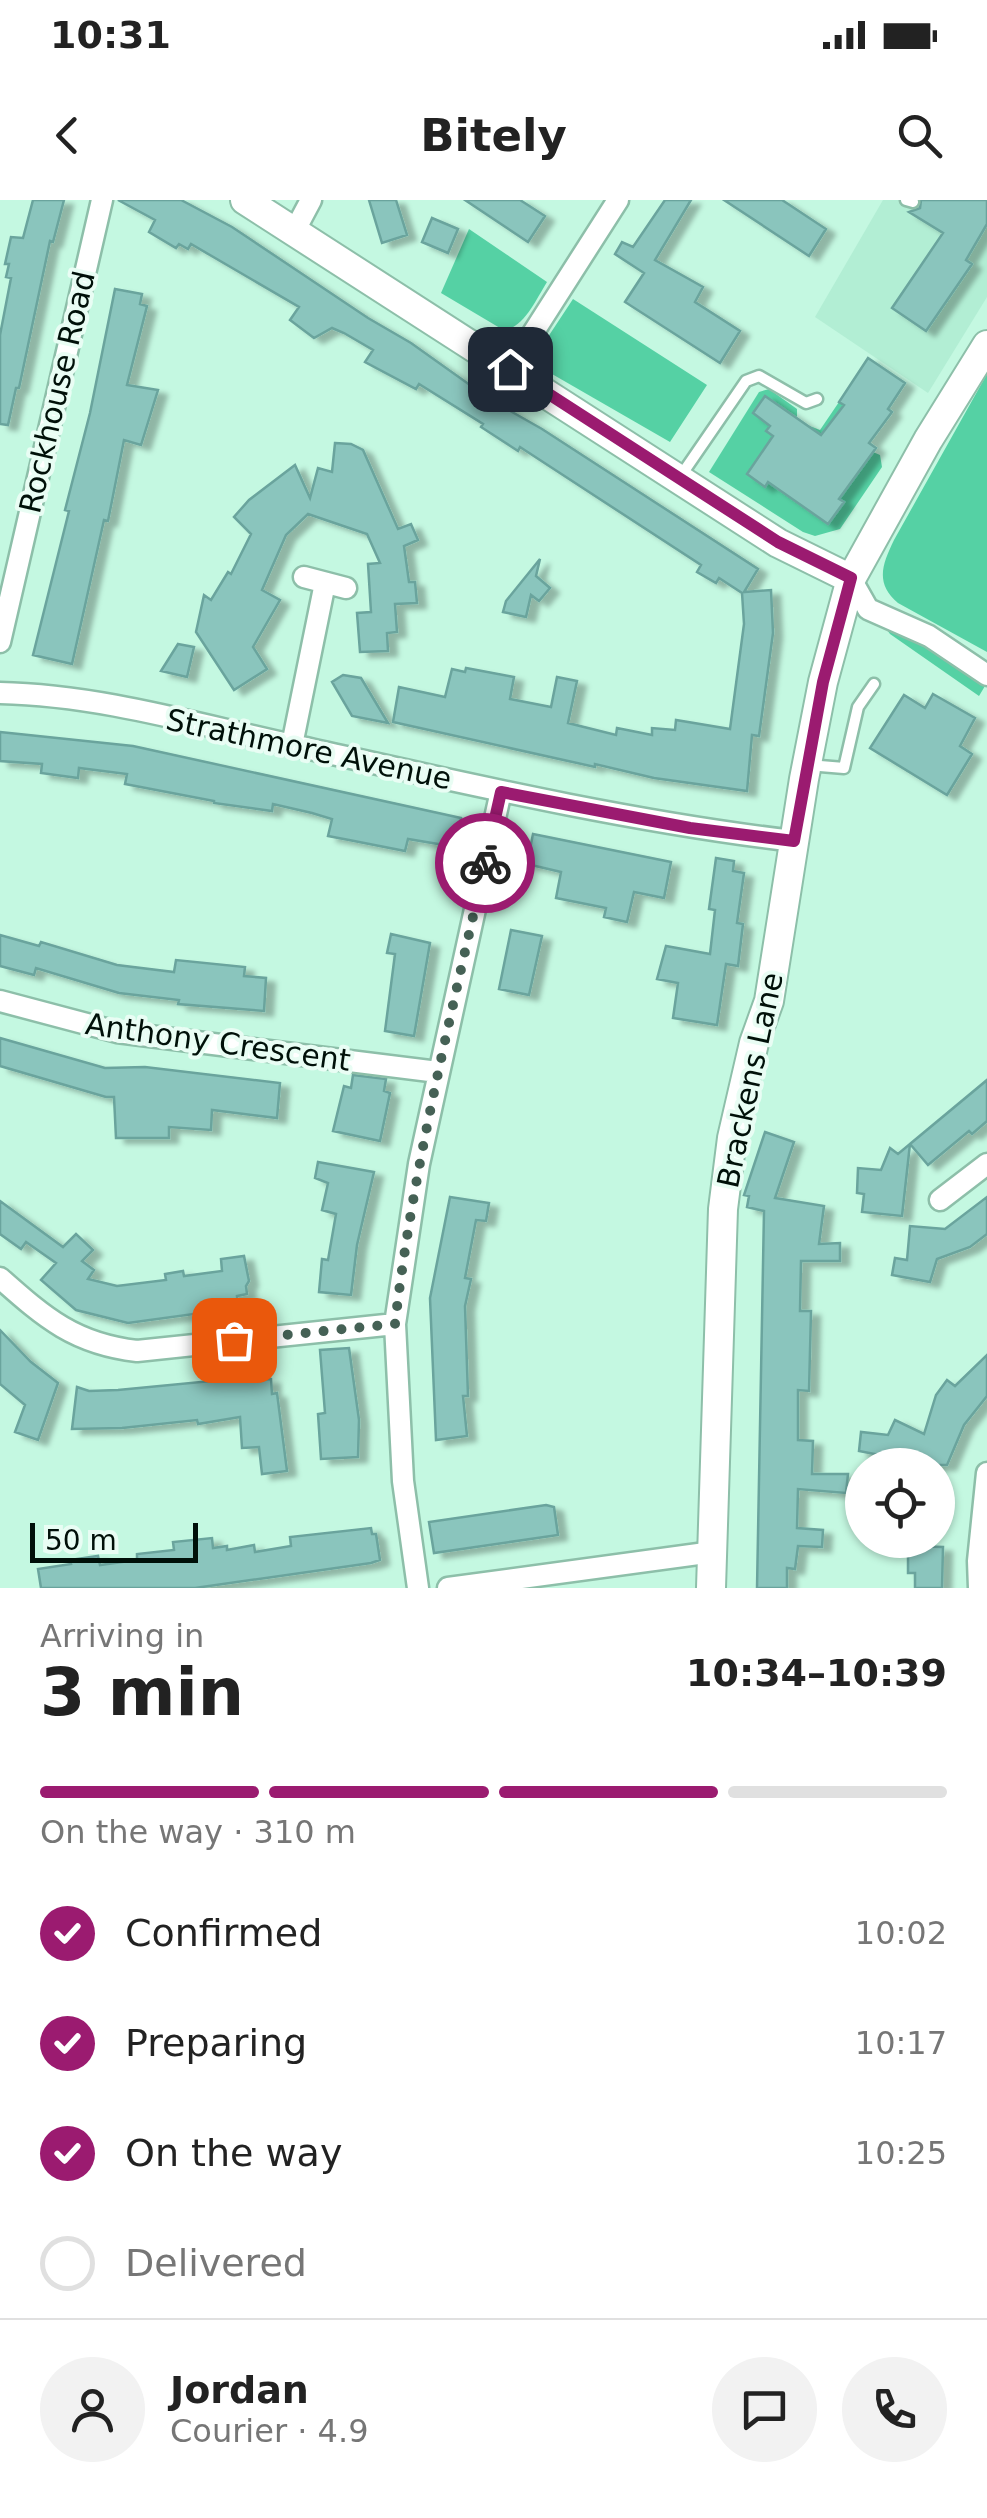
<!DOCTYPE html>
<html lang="en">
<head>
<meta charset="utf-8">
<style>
	body { margin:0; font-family:"DejaVu Sans",sans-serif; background:#f2f2f2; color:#222; height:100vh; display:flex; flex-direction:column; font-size:38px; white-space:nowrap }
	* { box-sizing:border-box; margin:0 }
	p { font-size:32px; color:#767676 }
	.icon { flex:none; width:55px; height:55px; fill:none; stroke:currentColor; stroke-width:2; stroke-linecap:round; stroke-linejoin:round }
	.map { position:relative; height:1388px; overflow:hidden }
	.sheet { display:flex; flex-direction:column; background:#fff; flex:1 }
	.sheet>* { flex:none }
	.fabs { position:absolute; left:845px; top:1248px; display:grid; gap:20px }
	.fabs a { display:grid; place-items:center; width:110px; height:110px; border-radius:50%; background:#fff; box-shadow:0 2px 8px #0004; font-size:50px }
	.scale { position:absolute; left:30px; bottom:25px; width:168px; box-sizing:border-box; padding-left:10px; border:5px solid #001009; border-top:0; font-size:28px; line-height:35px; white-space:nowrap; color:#001009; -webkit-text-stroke:8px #e9fdf4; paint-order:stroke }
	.pin { position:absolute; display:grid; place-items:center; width:85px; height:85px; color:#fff; margin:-42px; border-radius:20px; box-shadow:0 5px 15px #0006 }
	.courier { position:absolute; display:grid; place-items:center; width:100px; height:100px; margin:-50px; border:8px solid #9b1b70; border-radius:50%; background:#fff; color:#222; box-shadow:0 2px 12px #0007 }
	.head em { font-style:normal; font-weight:600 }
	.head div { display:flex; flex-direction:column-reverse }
	.head { display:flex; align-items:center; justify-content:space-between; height:170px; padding:0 40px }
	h1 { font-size:65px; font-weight:600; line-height:75px }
	.bar { display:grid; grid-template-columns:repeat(4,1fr); gap:15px 10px; align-content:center; height:120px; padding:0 40px }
	.bar i { height:12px; border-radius:8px; background:#e0e0e0 }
	.bar .active { background:#9b1b70 }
	.bar p { grid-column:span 4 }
	.line { display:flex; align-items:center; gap:25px; padding:0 40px; border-top:2px solid #e0e0e0 }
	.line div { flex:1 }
	.round { display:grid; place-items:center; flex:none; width:105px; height:105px; border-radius:52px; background:#f2f2f2 }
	ol { padding:0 40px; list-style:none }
	li { display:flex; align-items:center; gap:30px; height:110px }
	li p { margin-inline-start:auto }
	li .icon { padding:10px; border-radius:50%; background:#9b1b70; color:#fff; stroke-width:4 }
	li:last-child { color:#767676 }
	li i { width:55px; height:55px; border:5px solid #e0e0e0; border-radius:50% }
	.status { display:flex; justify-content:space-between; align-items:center; height:70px; padding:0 50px; background:#fff; direction:ltr }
	.status svg { height:28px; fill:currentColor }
	header { display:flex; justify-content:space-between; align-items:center; height:130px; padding:0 40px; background:#fff; font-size:45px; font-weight:600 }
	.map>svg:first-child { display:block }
	.built { fill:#b2eed4 }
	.green { fill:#55d1a4 }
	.building { fill:#8ac5bd; stroke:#6aa49d; stroke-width:2.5; filter:url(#shadow) }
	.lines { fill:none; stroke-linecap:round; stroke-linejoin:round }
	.lane-casing { stroke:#8dbfa9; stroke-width:15 }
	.street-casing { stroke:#8dbfa9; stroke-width:25 }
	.secondary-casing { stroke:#8dbfa9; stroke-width:32 }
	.lane { stroke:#fff; stroke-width:10 }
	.street { stroke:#fff; stroke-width:20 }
	.secondary { stroke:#fff; stroke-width:28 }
	.done { stroke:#456155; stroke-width:10; stroke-dasharray:0 18 }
	.route { stroke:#9b1b70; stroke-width:12 }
	.labels { text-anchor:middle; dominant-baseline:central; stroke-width:8; stroke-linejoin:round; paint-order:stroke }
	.street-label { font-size:30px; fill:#001009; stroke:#e9fdf4 }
</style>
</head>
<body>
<div class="status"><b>10:31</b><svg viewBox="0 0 49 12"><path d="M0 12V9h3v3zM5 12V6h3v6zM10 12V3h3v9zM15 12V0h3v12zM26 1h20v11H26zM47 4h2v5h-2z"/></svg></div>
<header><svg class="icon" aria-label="back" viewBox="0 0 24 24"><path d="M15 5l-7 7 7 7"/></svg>Bitely<svg class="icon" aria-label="search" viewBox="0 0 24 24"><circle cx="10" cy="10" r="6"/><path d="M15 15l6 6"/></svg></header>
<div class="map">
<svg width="987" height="1388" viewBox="0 0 987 1388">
	<defs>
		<filter id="shadow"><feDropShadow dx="9" dy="5" stdDeviation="2.5" flood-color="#0004"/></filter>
	</defs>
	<rect width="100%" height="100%" fill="#c4f8e1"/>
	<!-- built -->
	<path class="built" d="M 883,0 L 987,0 L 987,97 L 928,193 L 815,117 Z"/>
	<!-- green -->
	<path class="green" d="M 469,29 L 547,82 C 535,101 527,123 505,131 L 441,93 Z
		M 573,99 L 707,185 L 670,242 L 552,174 L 545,165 L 542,146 Z
		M 987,174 L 987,452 L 898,403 C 875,383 882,365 894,340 Z
		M 769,189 L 797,209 L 797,217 L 765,196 L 753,213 L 770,226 L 766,231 L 773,236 L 748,274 L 765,286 L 807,225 L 820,230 L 839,202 L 844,205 L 787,295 L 828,324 L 843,302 L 839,299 L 873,252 L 880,255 L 882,267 L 840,329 L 815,336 L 803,332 L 709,272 L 759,192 Z
		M 884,426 L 914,437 L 985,486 L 979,496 L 890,434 Z"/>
	<!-- building -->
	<path class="building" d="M 33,0 L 64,0 L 53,42 L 50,41 L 19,188 L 16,188 L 8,225 L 0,224 L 0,135 L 11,78 L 6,77 L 9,64 L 5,64 L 11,37 L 23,38 Z
		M 118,0 L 181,0 L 232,27 L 368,118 L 411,143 L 491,200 L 542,229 L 758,369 L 744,392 L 771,390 L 773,433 L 759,536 L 752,535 L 747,591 L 654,578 L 595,564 L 595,567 L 393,522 L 399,487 L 445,497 L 452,469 L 465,472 L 466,468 L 514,477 L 510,499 L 551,507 L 557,477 L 577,481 L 568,523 L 616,535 L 617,528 L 652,535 L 652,528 L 675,530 L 676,520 L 730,529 L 744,424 L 742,393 L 719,378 L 716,383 L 697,372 L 701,365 L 520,247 L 518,251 L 481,227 L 483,224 L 419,184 L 416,189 L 365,162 L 373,150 L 344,133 L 332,128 L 314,138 L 290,120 L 299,107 L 191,44 L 188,49 L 179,44 L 176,48 L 149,32 L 155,20 Z
		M 369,0 L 396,0 L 407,35 L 382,43 Z
		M 465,0 L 520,0 L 545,16 L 528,42 Z
		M 665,0 L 691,0 L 655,60 L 703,87 L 695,102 L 740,131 L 720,163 L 625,102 L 644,73 L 615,54 L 622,42 L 633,47 Z
		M 724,0 L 782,0 L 826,29 L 809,56 Z
		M 921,0 L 987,0 L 987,24 L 966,60 L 972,64 L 926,131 L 892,108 L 943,33 L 909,12 L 920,8 Z
		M 432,18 L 458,29 L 448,53 L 422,42 Z
		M 115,89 L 142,94 L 140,104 L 147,106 L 127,185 L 158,190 L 141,245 L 124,240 L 108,321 L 104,320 L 72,464 L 33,455 L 69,311 L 65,310 L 90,213 Z
		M 868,158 L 905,183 L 888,209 L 892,212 L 869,243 L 876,248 L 839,299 L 844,302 L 828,324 L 768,282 L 765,287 L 747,274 L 773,236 L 766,231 L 770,226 L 753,213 L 765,196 L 821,235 L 844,205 L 839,202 Z
		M 335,243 L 351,244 L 363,250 L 398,329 L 411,324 L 418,340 L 404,346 L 409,382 L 415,382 L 417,403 L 395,404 L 397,432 L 387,433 L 388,451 L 360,452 L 357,413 L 371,412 L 368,364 L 380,363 L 367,334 L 308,314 L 286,335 L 262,390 L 280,400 L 253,447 L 267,469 L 234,490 L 196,432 L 204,395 L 211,400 L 228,372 L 231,374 L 251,334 L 234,317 L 249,300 L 295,265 L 310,298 L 318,268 L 332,272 Z
		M 540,359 L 536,376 L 550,388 L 539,401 L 531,395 L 526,417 L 503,412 L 506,401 Z
		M 178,444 L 194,447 L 187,477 L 161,471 Z
		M 343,475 L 361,478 L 388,523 L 352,516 L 332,482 Z
		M 933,494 L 975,518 L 960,546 L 972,554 L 947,595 L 870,548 L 904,495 L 925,508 Z
		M 0,532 L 133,546 L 461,618 L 456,647 L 408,639 L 405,651 L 349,640 L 328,636 L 332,619 L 312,613 L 273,604 L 272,611 L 214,603 L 214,601 L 125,584 L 127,574 L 79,568 L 78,578 L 41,573 L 42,564 L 0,561 Z
		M 533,634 L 671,662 L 664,698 L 634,692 L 627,722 L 604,717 L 606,708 L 556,698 L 561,672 L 527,664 Z
		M 716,658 L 734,661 L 733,671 L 744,673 L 737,723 L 743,724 L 738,766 L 726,764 L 717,825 L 673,818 L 678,783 L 657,779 L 666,746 L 710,754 L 715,710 L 709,709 Z
		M 511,730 L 542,736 L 529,795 L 499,789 Z
		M 391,734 L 430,743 L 414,836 L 385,831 L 395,754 L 387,753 Z
		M 0,735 L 39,746 L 41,742 L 117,765 L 174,772 L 176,760 L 245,767 L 244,776 L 266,778 L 264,811 L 178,804 L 179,800 L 119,793 L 36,768 L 34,775 L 0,766 Z
		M 0,838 L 105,868 L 145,867 L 280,883 L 277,918 L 212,910 L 211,930 L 169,927 L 169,938 L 116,938 L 114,897 L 106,897 L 0,866 Z
		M 353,875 L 386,879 L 384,891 L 390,893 L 380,941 L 333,931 L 344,886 L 351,888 Z
		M 987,880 L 987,921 L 972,934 L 969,931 L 928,965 L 910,944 Z
		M 765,932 L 794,942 L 775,998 L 824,1006 L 819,1044 L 840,1043 L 840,1061 L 801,1061 L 800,1111 L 811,1111 L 809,1191 L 798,1190 L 798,1240 L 813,1241 L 812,1274 L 848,1274 L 846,1293 L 798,1289 L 797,1328 L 823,1330 L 822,1347 L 798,1346 L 795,1369 L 787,1368 L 787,1388 L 757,1388 L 764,1011 L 747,1007 L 749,996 L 744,995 Z
		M 910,944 L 902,1016 L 862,1012 L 864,994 L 857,993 L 858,968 L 881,970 L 890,948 L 898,954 Z
		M 318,962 L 374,972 L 357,1045 L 351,1095 L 319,1092 L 322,1059 L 328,1060 L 336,1014 L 322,1010 L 328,983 L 315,978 Z
		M 450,997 L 489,1003 L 486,1021 L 476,1020 L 465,1078 L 471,1079 L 465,1106 L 468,1196 L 463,1196 L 467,1236 L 436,1240 L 430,1098 Z
		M 987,997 L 987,1034 L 970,1047 L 937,1059 L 930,1082 L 892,1075 L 895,1058 L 907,1060 L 910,1026 L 945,1029 Z
		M 0,1001 L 63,1047 L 76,1034 L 93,1050 L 82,1061 L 94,1070 L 88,1079 L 117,1086 L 166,1080 L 165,1074 L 183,1071 L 184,1076 L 222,1071 L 221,1059 L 244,1056 L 249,1081 L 246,1086 L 247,1094 L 237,1096 L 238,1108 L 128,1123 L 76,1110 L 41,1080 L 56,1063 L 26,1042 L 21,1049 L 0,1034 Z
		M 0,1130 L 31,1162 L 58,1183 L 38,1240 L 15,1232 L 25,1205 L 0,1184 Z
		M 349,1148 L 359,1220 L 358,1257 L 321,1259 L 318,1214 L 325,1213 L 320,1150 Z
		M 987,1155 L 987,1196 L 964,1225 L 947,1265 L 916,1265 L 916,1262 L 859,1251 L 861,1232 L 888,1235 L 895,1220 L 924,1234 L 936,1195 L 947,1180 L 955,1186 Z
		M 242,1178 L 243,1181 L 271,1179 L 272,1194 L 277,1193 L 287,1271 L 262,1274 L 259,1247 L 242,1248 L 240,1217 L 198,1224 L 197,1220 L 122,1228 L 72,1229 L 77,1187 L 89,1191 L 118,1190 Z
		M 546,1305 L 554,1307 L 558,1335 L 434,1353 L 429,1322 Z
		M 371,1328 L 372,1334 L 376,1334 L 380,1360 L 371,1363 L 195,1388 L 41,1388 L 38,1369 L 71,1364 L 70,1360 L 98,1356 L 100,1365 L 137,1360 L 137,1354 L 174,1350 L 173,1342 L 212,1338 L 213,1348 L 227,1346 L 227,1350 L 254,1345 L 255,1352 L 291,1346 L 290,1337 Z
		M 908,1346 L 943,1347 L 942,1388 L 915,1388 L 915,1373 L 908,1373 Z"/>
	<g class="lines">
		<!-- lane casing -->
		<g class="lane-casing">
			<path id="lane" d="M 906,0 L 913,2
				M 680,277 L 746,181 L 759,176 L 806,203 L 817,199
				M 808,565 L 844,568 L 858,507 L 874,484"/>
		</g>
		<!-- street casing -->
		<g class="street-casing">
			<path id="street" d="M 294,32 L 311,0
				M 510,169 L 618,0
				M 304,377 L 346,388
				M 851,379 L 868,409 L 929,436 L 987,475
				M 0,442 L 102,0
				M 0,493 C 99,495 196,524 292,545 C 459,582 625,621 794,641
				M 292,545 L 325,383
				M 0,801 L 117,832 L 438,872
				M 940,1000 L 987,964
				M 0,1078 C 45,1118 75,1144 137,1151 L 395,1124
				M 418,1388 L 403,1281 L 395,1124 L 419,964 L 501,591
				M 448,1388 L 713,1352
				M 979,1388 L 978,1361 L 987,1273"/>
		</g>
		<!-- secondary casing -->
		<g class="secondary-casing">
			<path id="secondary" d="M 245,0 L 778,343 L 851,379
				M 711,1388 L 723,1009 L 732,938 L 754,843 L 769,801 L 804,579 L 823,482 L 851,379 L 928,240 L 987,145"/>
		</g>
		<!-- lane -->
		<use href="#lane" class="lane"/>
		<!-- street -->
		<use href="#street" class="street"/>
		<!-- secondary -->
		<use href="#secondary" class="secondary"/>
	</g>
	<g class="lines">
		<!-- done -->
		<path class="done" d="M 234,1140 L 395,1124 C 413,968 451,816 485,663"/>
		<!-- route -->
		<path class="route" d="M 485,663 L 501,592 L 690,628 L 794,641 L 823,482 L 851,378 L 778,342 L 510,169"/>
	</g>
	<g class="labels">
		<!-- street labels -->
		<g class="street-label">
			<text transform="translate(57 192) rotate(-77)">Rockhouse Road</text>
			<text transform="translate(309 549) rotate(12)">Strathmore Avenue</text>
			<text transform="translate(218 842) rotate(8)">Anthony Crescent</text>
			<text transform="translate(750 880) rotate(-78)">Brackens Lane</text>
		</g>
	</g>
</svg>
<div class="fabs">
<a><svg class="icon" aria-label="locate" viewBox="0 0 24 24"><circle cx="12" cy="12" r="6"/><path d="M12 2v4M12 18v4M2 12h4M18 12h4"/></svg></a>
</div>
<div class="scale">50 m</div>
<div class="pin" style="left:234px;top:1140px;background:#ea580c"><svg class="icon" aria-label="bag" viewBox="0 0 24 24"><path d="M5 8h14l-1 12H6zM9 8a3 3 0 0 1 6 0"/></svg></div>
<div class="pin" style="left:510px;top:169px;background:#1f2937"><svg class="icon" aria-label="home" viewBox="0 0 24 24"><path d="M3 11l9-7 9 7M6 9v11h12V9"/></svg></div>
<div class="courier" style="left:485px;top:663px"><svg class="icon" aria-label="bike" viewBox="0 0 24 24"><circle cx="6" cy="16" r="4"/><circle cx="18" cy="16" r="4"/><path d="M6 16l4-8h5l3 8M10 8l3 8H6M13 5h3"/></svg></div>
</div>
<section class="sheet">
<div class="head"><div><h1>3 min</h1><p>Arriving in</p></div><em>10:34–10:39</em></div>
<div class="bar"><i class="active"></i><i class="active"></i><i class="active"></i><i></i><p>On the way · 310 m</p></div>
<ol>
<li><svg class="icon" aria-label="check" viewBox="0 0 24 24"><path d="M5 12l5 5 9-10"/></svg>Confirmed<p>10:02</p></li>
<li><svg class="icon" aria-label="check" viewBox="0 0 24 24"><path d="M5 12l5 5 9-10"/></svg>Preparing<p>10:17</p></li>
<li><svg class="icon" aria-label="check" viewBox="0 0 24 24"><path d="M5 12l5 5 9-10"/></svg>On the way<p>10:25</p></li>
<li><i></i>Delivered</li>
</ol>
<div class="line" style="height:180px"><a class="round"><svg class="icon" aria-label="person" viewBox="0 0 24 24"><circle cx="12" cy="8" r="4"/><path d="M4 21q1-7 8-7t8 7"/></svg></a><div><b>Jordan</b><p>Courier · 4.9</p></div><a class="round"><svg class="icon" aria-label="chat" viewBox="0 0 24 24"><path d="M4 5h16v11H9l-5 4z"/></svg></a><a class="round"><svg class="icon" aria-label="phone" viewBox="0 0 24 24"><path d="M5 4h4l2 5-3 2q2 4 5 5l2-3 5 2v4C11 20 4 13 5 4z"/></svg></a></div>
</section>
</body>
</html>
